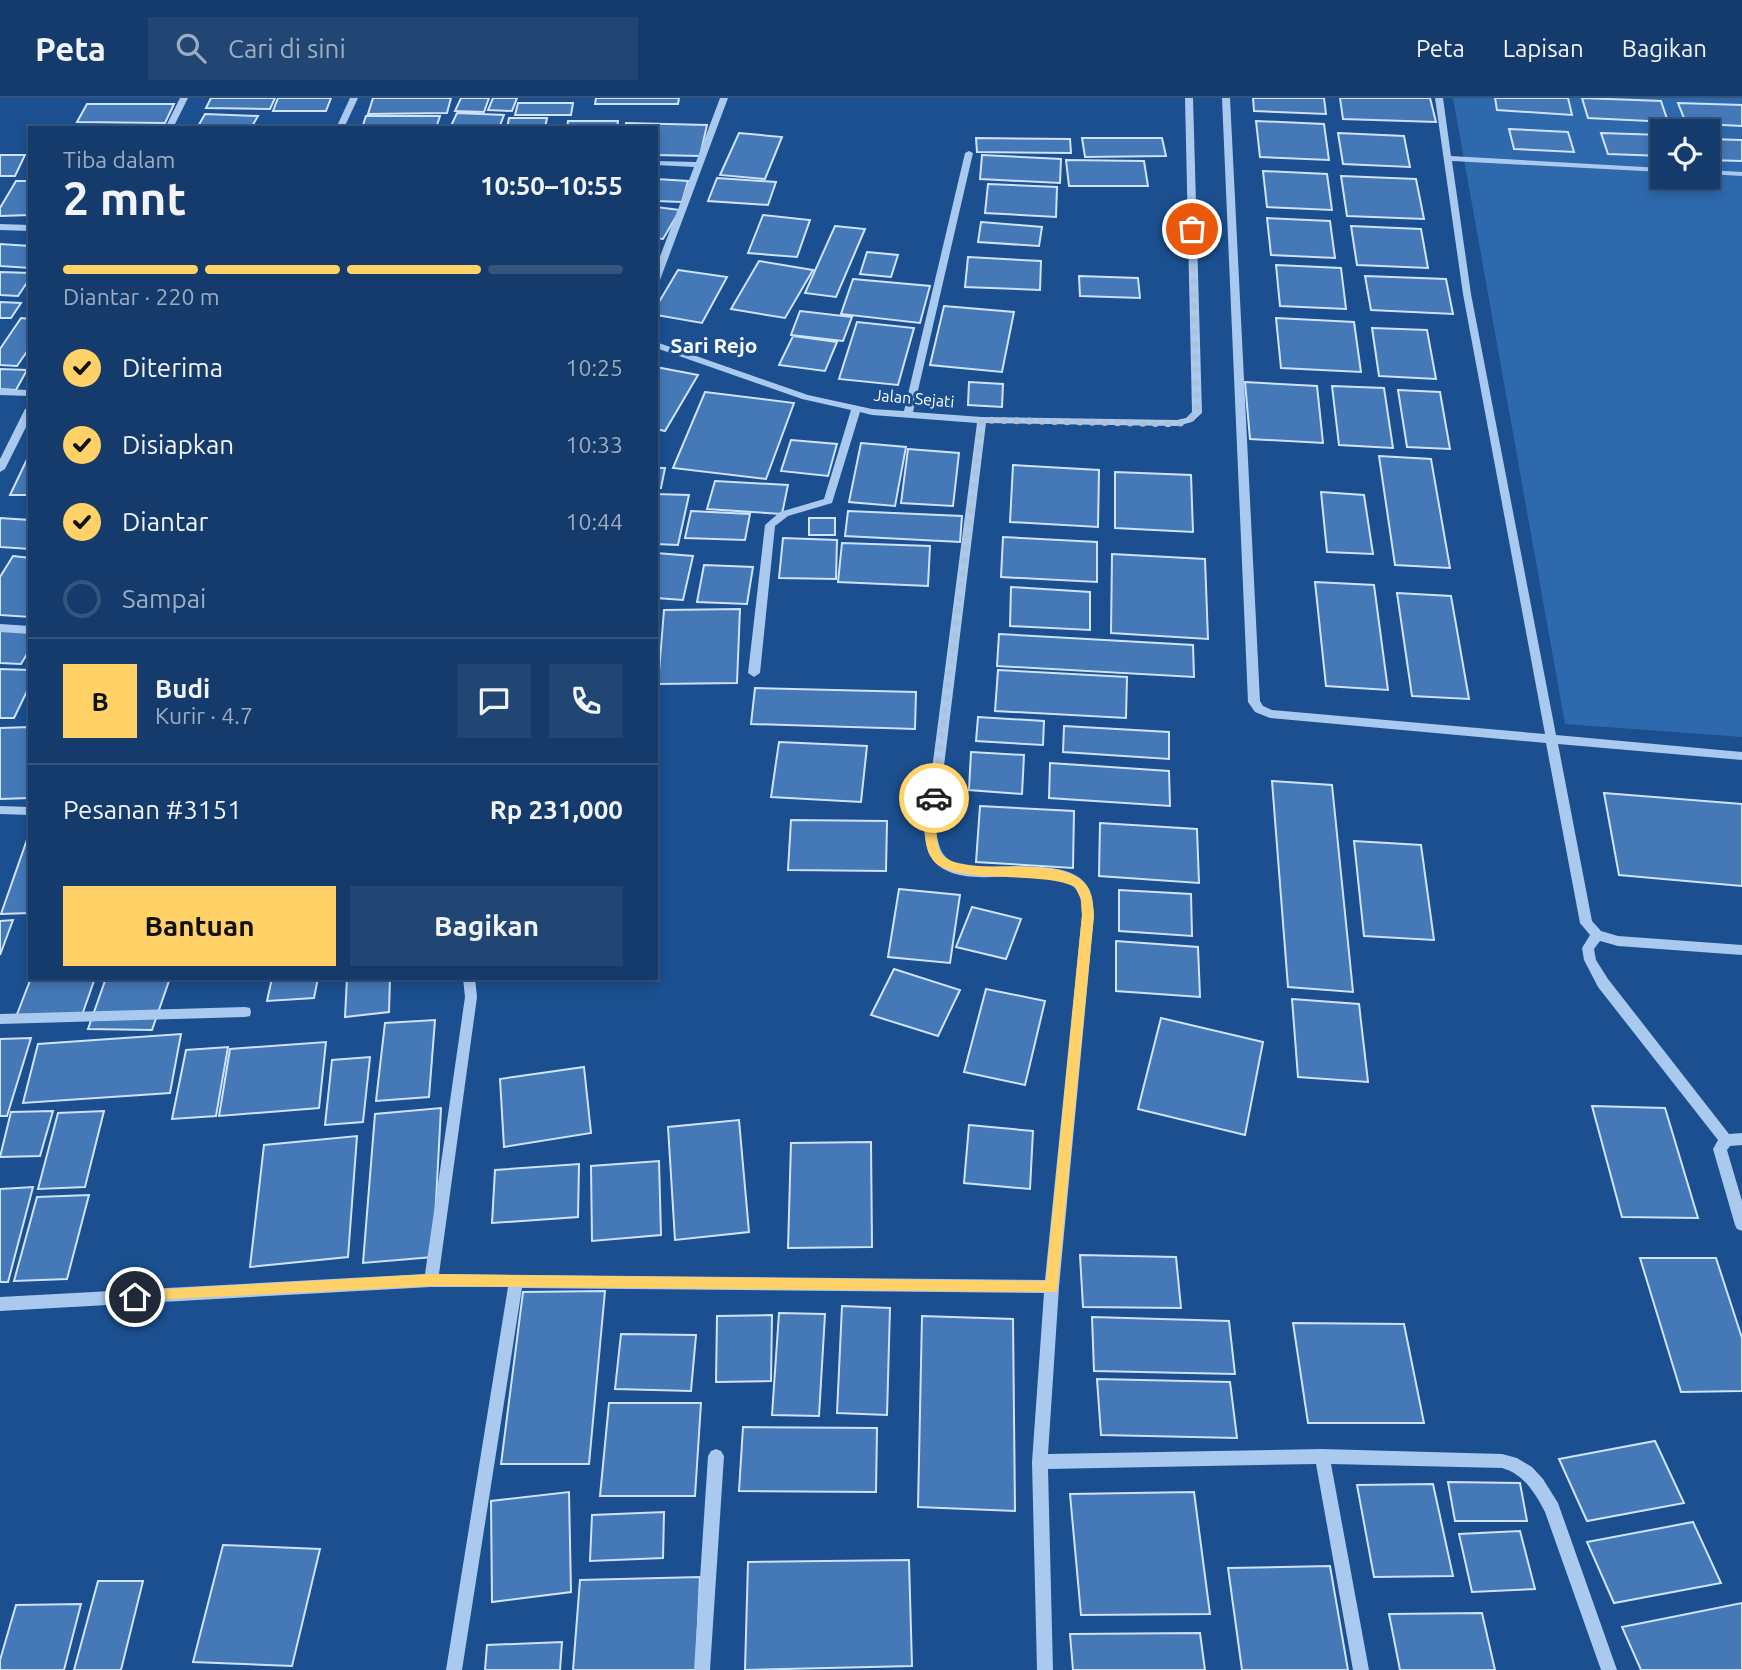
<!DOCTYPE html>
<html lang="id">
<head>
<meta charset="utf-8">
<style>
	body { margin:0; font-family:Ubuntu,sans-serif; background:#214673; color:#f1f3f6; height:100vh; display:flex; flex-direction:column; font-size:26px; white-space:nowrap }
	* { box-sizing:border-box; margin:0 }
	p { font-size:23px; color:#9dadc1 }
	.icon { flex:none; width:38px; height:38px; fill:none; stroke:currentColor; stroke-width:2; stroke-linecap:round; stroke-linejoin:round }
	.map { position:relative; flex:1; overflow:hidden }
	.side { position:absolute; left:28px; top:28px; width:630px; height:854px; display:flex; flex-direction:column; background:#143b6b; border-radius:0px; box-shadow:0 4px 10px #0003,0 0 0 2px #33557e }
	.side>* { flex:none }
	.buttons { position:absolute; left:1650px; top:21px; display:grid; gap:14px }
	.buttons a { display:grid; place-items:center; width:70px; height:70px; border-radius:0px; background:#143b6b; box-shadow:0 4px 10px #0003,0 0 0 2px #33557e; font-size:35px }
	.pin { position:absolute; display:grid; place-items:center; width:60px; height:60px; color:#fff; margin:-30px; border:4px solid #fff; border-radius:50%; box-shadow:0 2px 7px #0007 }
	.courier { position:absolute; display:grid; place-items:center; width:70px; height:70px; margin:-35px; border:5px solid #ffd166; border-radius:50%; background:#fff; color:#222; box-shadow:0 2px 9px #0007 }
	.head em { font-style:normal; font-weight:700 }
	.head div { display:flex; flex-direction:column-reverse }
	.head { display:flex; align-items:center; justify-content:space-between; height:119px; padding:0 35px }
	h1 { font-size:46px; font-weight:700; line-height:52px }
	.bar { display:grid; grid-template-columns:repeat(4,1fr); gap:10px 7px; align-content:center; height:84px; padding:0 35px }
	.bar i { height:9px; border-radius:5px; background:#33557e }
	.bar .active { background:#ffd166 }
	.bar p { grid-column:span 4 }
	.line { display:flex; align-items:center; gap:18px; padding:0 35px; border-top:2px solid #33557e }
	.line div { flex:1 }
	.round { display:grid; place-items:center; flex:none; width:74px; height:74px; border-radius:0px; background:#214673 }
	ol { padding:0 35px; list-style:none }
	li { display:flex; align-items:center; gap:21px; height:77px }
	li p { margin-inline-start:auto }
	li .icon { padding:7px; border-radius:50%; background:#ffd166; color:#111; stroke-width:4 }
	li:last-child { color:#9dadc1 }
	li i { width:38px; height:38px; border:4px solid #33557e; border-radius:50% }
	.cta { display:flex; gap:14px; margin-top:auto; padding:14px 35px }
	.cta a { flex:1; height:80px; border-radius:0px; background:#ffd166; color:#111; font-size:28px; font-weight:700; line-height:80px; text-align:center }
	.cta a+a { background:#214673; color:#f1f3f6 }
	header { display:flex; align-items:center; gap:42px; box-sizing:border-box; height:98px; padding:0 35px; background:#143b6b; border-bottom:2px solid #33557e }
	header strong { font-size:33px }
	nav { display:flex; gap:38px; margin-inline-start:auto; font-size:24px }
	.search { width:490px; height:63px; background:#214673; display:flex; align-items:center; gap:18px; box-sizing:border-box; padding:0 24px; border-radius:0px; color:#9dadc1; font-size:26px }
	.map>svg:first-child { display:block }
	.green { fill:#2e69ad; fill-rule:evenodd }
	.building { fill:#4478b7; stroke:#cfe3fa; stroke-width:2 }
	.lines { fill:none; stroke-linecap:round; stroke-linejoin:round }
	.minor { fill:#a9c9ee; fill-rule:evenodd }
	.route { fill:#ffd166 }
	.done { stroke:#afc1d8; stroke-width:7; stroke-dasharray:0 12.6 }
	.labels { text-anchor:middle; dominant-baseline:central; stroke-width:6; stroke-linejoin:round; paint-order:stroke }
	.far-street-label { font-size:16px; fill:#fff; stroke:#1b4f8f }
	.far-district-label { font-size:21px; font-weight:bold; fill:#fff; stroke:#1b4f8f }
</style>
</head>
<body>
<header>
<strong>Peta</strong>
<div class="search"><svg class="icon" aria-label="search" viewBox="0 0 24 24"><circle cx="10" cy="10" r="6"/><path d="M15 15l6 6"/></svg>Cari di sini</div>
<nav><a>Peta</a><a>Lapisan</a><a>Bagikan</a></nav>
</header>
<div class="map">
<svg width="1742" height="1572" viewBox="0 0 1742 1572">
	<rect width="100%" height="100%" fill="#1b4f8f"/>
	<!-- green -->
	<path class="green" d="M 1453,0 L 1742,0 L 1742,639 L 1565,626 ZM 1662,33 L 1708,33 L 1708,79 L 1662,79 Z"/>
	<!-- building -->
	<path class="building" d="M 211,0 L 275,0 L 270,11 L 206,10 Z
		M 278,0 L 331,0 L 326,13 L 273,13 Z
		M 373,0 L 451,0 L 447,15 L 368,16 Z
		M 461,0 L 489,0 L 484,14 L 455,13 Z
		M 493,0 L 517,0 L 512,13 L 488,12 Z
		M 596,0 L 679,0 L 678,6 L 595,6 Z
		M 1253,0 L 1324,0 L 1326,16 L 1254,13 Z
		M 1340,0 L 1430,0 L 1436,24 L 1343,21 Z
		M 1495,0 L 1568,0 L 1572,17 L 1497,12 Z
		M 1582,0 L 1661,3 L 1668,24 L 1588,20 Z
		M 518,5 L 573,5 L 571,17 L 515,17 Z
		M 1678,5 L 1742,7 L 1742,28 L 1686,25 Z
		M 87,6 L 174,6 L 165,25 L 77,24 Z
		M 457,15 L 504,17 L 499,30 L 450,30 Z
		M 205,16 L 258,18 L 251,30 L 197,30 Z
		M 366,18 L 440,18 L 436,30 L 362,30 Z
		M 509,20 L 547,20 L 545,30 L 507,30 Z
		M 568,23 L 618,23 L 617,30 L 567,30 Z
		M 1256,23 L 1324,26 L 1329,62 L 1260,59 Z
		M 626,25 L 707,27 L 700,58 L 656,57 L 656,30 L 625,30 Z
		M 1509,31 L 1568,34 L 1574,54 L 1514,51 Z
		M 739,35 L 782,39 L 765,81 L 720,77 Z
		M 1338,35 L 1404,38 L 1410,69 L 1343,66 Z
		M 1601,35 L 1662,37 L 1662,58 L 1608,56 Z
		M 976,40 L 1070,41 L 1071,55 L 977,54 Z
		M 1082,40 L 1162,40 L 1166,58 L 1085,59 Z
		M 1708,41 L 1742,42 L 1742,63 L 1708,62 Z
		M 0,57 L 25,57 L 15,78 L 0,78 Z
		M 982,57 L 1061,61 L 1060,85 L 980,81 Z
		M 1066,62 L 1144,63 L 1148,88 L 1069,88 Z
		M 1263,73 L 1327,76 L 1332,112 L 1267,109 Z
		M 1341,78 L 1416,81 L 1424,121 L 1347,118 Z
		M 717,80 L 776,84 L 768,107 L 708,103 Z
		M 656,81 L 688,83 L 682,104 L 656,103 Z
		M 16,83 L 30,83 L 30,117 L 0,118 L 0,110 Z
		M 988,86 L 1057,89 L 1056,119 L 985,115 Z
		M 656,109 L 680,112 L 663,141 L 656,140 Z
		M 763,117 L 810,122 L 797,159 L 748,155 Z
		M 1267,120 L 1330,123 L 1335,160 L 1271,157 Z
		M 981,124 L 1042,129 L 1039,148 L 978,144 Z
		M 835,128 L 865,131 L 836,199 L 805,195 Z
		M 1351,128 L 1421,131 L 1428,170 L 1357,167 Z
		M 0,146 L 30,148 L 30,170 L 0,168 Z
		M 867,154 L 898,157 L 891,179 L 860,176 Z
		M 968,159 L 1041,163 L 1040,192 L 965,189 Z
		M 759,163 L 813,172 L 785,220 L 731,211 Z
		M 1276,167 L 1341,170 L 1346,211 L 1280,208 Z
		M 678,172 L 727,179 L 702,225 L 656,217 L 656,209 Z
		M 0,174 L 30,175 L 30,180 L 18,198 L 0,197 Z
		M 1079,178 L 1138,180 L 1140,200 L 1080,198 Z
		M 1365,178 L 1446,181 L 1453,216 L 1371,212 Z
		M 853,181 L 930,188 L 920,225 L 841,216 Z
		M 0,204 L 21,205 L 11,220 L 0,220 Z
		M 944,208 L 1014,214 L 1002,274 L 930,267 Z
		M 800,213 L 852,219 L 843,243 L 791,237 Z
		M 21,220 L 30,221 L 30,249 L 17,268 L 0,267 L 0,251 Z
		M 1276,220 L 1354,224 L 1361,274 L 1281,270 Z
		M 857,224 L 914,230 L 898,287 L 839,281 Z
		M 1372,230 L 1427,232 L 1436,281 L 1379,278 Z
		M 793,238 L 837,244 L 825,273 L 779,267 Z
		M 656,269 L 698,277 L 665,333 L 656,331 Z
		M 0,271 L 27,272 L 16,292 L 0,291 Z
		M 969,284 L 1003,286 L 1002,309 L 968,307 Z
		M 1245,284 L 1317,288 L 1323,345 L 1250,341 Z
		M 1332,288 L 1384,290 L 1393,350 L 1339,347 Z
		M 1398,292 L 1440,294 L 1450,351 L 1407,349 Z
		M 705,294 L 794,305 L 766,381 L 673,370 Z
		M 791,342 L 837,346 L 828,378 L 781,373 Z
		M 861,345 L 906,349 L 895,408 L 849,404 Z
		M 908,351 L 959,355 L 953,408 L 901,405 Z
		M 30,355 L 30,397 L 10,397 Z
		M 1379,358 L 1431,361 L 1450,470 L 1395,467 Z
		M 1013,367 L 1099,372 L 1098,429 L 1010,424 Z
		M 656,370 L 665,370 L 661,390 L 656,390 Z
		M 1115,374 L 1191,377 L 1193,434 L 1115,430 Z
		M 715,383 L 788,387 L 782,416 L 707,411 Z
		M 1321,394 L 1364,397 L 1373,456 L 1327,454 Z
		M 656,396 L 689,397 L 678,447 L 656,446 Z
		M 691,413 L 750,416 L 745,442 L 685,440 Z
		M 848,413 L 962,418 L 960,444 L 845,438 Z
		M 0,420 L 30,422 L 30,451 L 0,449 Z
		M 809,420 L 835,420 L 835,437 L 809,437 Z
		M 1003,439 L 1097,444 L 1097,484 L 1001,479 Z
		M 783,440 L 837,442 L 836,481 L 779,480 Z
		M 842,445 L 930,448 L 928,488 L 838,484 Z
		M 656,455 L 693,458 L 683,502 L 656,500 Z
		M 1112,456 L 1205,461 L 1208,541 L 1111,535 Z
		M 13,458 L 30,460 L 30,519 L 0,517 L 0,479 Z
		M 704,467 L 753,469 L 747,506 L 697,504 Z
		M 1315,484 L 1374,487 L 1388,592 L 1326,588 Z
		M 1011,489 L 1090,494 L 1090,532 L 1010,528 Z
		M 1397,495 L 1451,498 L 1469,601 L 1412,598 Z
		M 740,511 L 737,585 L 658,586 L 664,512 Z
		M 0,532 L 30,534 L 30,551 L 21,566 L 0,565 Z
		M 999,536 L 1193,547 L 1194,579 L 997,568 Z
		M 0,571 L 30,572 L 30,587 L 14,620 L 0,620 Z
		M 998,572 L 1127,579 L 1126,620 L 995,613 Z
		M 755,590 L 916,594 L 915,631 L 751,626 Z
		M 978,619 L 1044,623 L 1043,647 L 976,643 Z
		M 1064,628 L 1169,634 L 1169,661 L 1063,654 Z
		M 30,629 L 30,700 L 0,701 L 0,630 Z
		M 779,644 L 867,648 L 861,704 L 771,699 Z
		M 971,654 L 1024,657 L 1022,696 L 969,692 Z
		M 1050,665 L 1169,673 L 1170,708 L 1049,700 Z
		M 1272,683 L 1332,687 L 1353,894 L 1288,889 Z
		M 1604,695 L 1742,706 L 1742,788 L 1619,777 Z
		M 980,708 L 1074,713 L 1073,770 L 976,764 Z
		M 791,722 L 887,723 L 886,773 L 788,772 Z
		M 1100,725 L 1197,731 L 1199,785 L 1099,778 Z
		M 30,733 L 30,815 L 1,816 Z
		M 1354,743 L 1421,747 L 1434,842 L 1364,838 Z
		M 899,791 L 960,797 L 950,865 L 888,859 Z
		M 1119,792 L 1191,796 L 1192,838 L 1119,833 Z
		M 972,809 L 1021,821 L 1006,861 L 956,849 Z
		M 13,822 L 0,857 L 0,823 Z
		M 1116,843 L 1198,849 L 1200,899 L 1116,893 Z
		M 894,871 L 960,892 L 938,938 L 871,917 Z
		M 31,880 L 95,880 L 81,920 L 16,919 Z
		M 106,880 L 170,880 L 152,932 L 88,931 Z
		M 272,880 L 318,880 L 314,900 L 267,903 Z
		M 347,880 L 390,880 L 389,914 L 345,919 Z
		M 986,891 L 1045,903 L 1025,987 L 964,974 Z
		M 1292,901 L 1359,906 L 1368,984 L 1298,979 Z
		M 1161,920 L 1263,944 L 1245,1037 L 1138,1011 Z
		M 435,922 L 429,999 L 376,1003 L 385,925 Z
		M 181,936 L 170,995 L 23,1005 L 38,946 Z
		M 31,940 L 7,1018 L 0,1018 L 0,941 Z
		M 326,944 L 319,1010 L 219,1018 L 230,951 Z
		M 228,949 L 216,1018 L 172,1021 L 186,952 Z
		M 370,959 L 363,1024 L 325,1027 L 332,962 Z
		M 584,969 L 591,1035 L 504,1049 L 500,981 Z
		M 1592,1008 L 1665,1010 L 1698,1120 L 1622,1119 Z
		M 441,1010 L 433,1159 L 363,1165 L 375,1016 Z
		M 53,1013 L 40,1058 L 0,1059 L 11,1014 Z
		M 104,1013 L 85,1089 L 38,1091 L 58,1015 Z
		M 739,1022 L 749,1134 L 675,1142 L 668,1029 Z
		M 969,1027 L 1033,1033 L 1030,1091 L 964,1085 Z
		M 357,1038 L 348,1159 L 250,1169 L 264,1047 Z
		M 871,1044 L 872,1149 L 788,1150 L 791,1045 Z
		M 659,1063 L 661,1137 L 592,1143 L 591,1068 Z
		M 579,1066 L 578,1119 L 492,1125 L 495,1072 Z
		M 33,1089 L 8,1184 L 0,1184 L 0,1091 Z
		M 89,1097 L 67,1181 L 14,1183 L 37,1099 Z
		M 1080,1157 L 1176,1159 L 1181,1210 L 1083,1209 Z
		M 1640,1160 L 1716,1160 L 1742,1240 L 1742,1293 L 1681,1294 Z
		M 605,1193 L 589,1366 L 501,1366 L 523,1194 Z
		M 842,1208 L 890,1210 L 887,1317 L 837,1315 Z
		M 779,1215 L 825,1216 L 819,1318 L 772,1317 Z
		M 772,1217 L 771,1283 L 716,1284 L 717,1218 Z
		M 922,1218 L 1013,1221 L 1015,1413 L 918,1409 Z
		M 1092,1219 L 1229,1223 L 1235,1276 L 1094,1273 Z
		M 1293,1225 L 1404,1226 L 1424,1325 L 1308,1325 Z
		M 621,1236 L 696,1237 L 691,1293 L 615,1291 Z
		M 1097,1281 L 1230,1284 L 1237,1340 L 1101,1337 Z
		M 609,1305 L 701,1305 L 695,1398 L 600,1398 Z
		M 743,1329 L 877,1330 L 876,1394 L 739,1393 Z
		M 1655,1343 L 1684,1405 L 1587,1423 L 1559,1361 Z
		M 1448,1384 L 1520,1385 L 1527,1423 L 1455,1423 Z
		M 1433,1386 L 1453,1478 L 1374,1479 L 1357,1387 Z
		M 569,1394 L 571,1494 L 492,1504 L 491,1403 Z
		M 1194,1394 L 1210,1516 L 1081,1517 L 1070,1396 Z
		M 664,1414 L 663,1460 L 590,1463 L 592,1417 Z
		M 1693,1424 L 1721,1485 L 1614,1505 L 1587,1444 Z
		M 1520,1433 L 1535,1491 L 1472,1494 L 1459,1436 Z
		M 223,1447 L 320,1451 L 292,1568 L 193,1564 Z
		M 909,1462 L 912,1568 L 745,1572 L 748,1464 Z
		M 1330,1468 L 1348,1572 L 1242,1572 L 1228,1470 Z
		M 700,1479 L 696,1572 L 573,1572 L 580,1482 Z
		M 98,1483 L 143,1483 L 121,1572 L 74,1572 Z
		M 1742,1505 L 1742,1572 L 1641,1572 L 1622,1529 Z
		M 81,1506 L 64,1572 L 0,1572 L 0,1562 L 16,1507 Z
		M 1482,1515 L 1495,1572 L 1400,1572 L 1389,1516 Z
		M 1200,1535 L 1205,1572 L 1073,1572 L 1070,1536 Z
		M 562,1544 L 560,1572 L 485,1572 L 487,1547 Z"/>
	<g class="lines">
		<!-- minor -->
		<path class="minor" d="M 180,0 L 188,0 L 173,30 L 165,30 Z
			M 350,0 L 358,0 L 344,30 L 336,30 Z
			M 720,0 L 728,0 L 660,182 L 656,185 L 656,169 L 694,69 L 656,67 L 656,63 L 696,64 Z
			M 1185,0 L 1193,0 L 1202,315 L 1192,324 L 1177,328 L 986,325 L 936,733 C 940,756 943,762 967,769 C 997,771 1065,760 1085,785 C 1093,794 1093,806 1094,817 L 1059,1189 L 1048,1356 L 1322,1351 L 1502,1356 L 1517,1360 L 1532,1369 L 1543,1381 L 1558,1405 L 1617,1572 L 1601,1572 L 1545,1414 C 1535,1395 1524,1376 1502,1370 L 1331,1366 L 1369,1572 L 1353,1572 L 1316,1366 L 1048,1371 L 1053,1572 L 1037,1572 L 1032,1364 L 1044,1195 L 522,1190 L 462,1572 L 446,1572 L 508,1189 L 431,1189 L 0,1213 L 0,1199 L 425,1176 L 465,899 L 463,880 L 475,880 L 477,899 L 439,1176 L 1045,1182 L 1082,817 C 1081,809 1082,797 1076,791 C 1048,759 958,801 931,759 C 926,752 926,742 924,733 L 977,325 L 872,317 L 860,314 L 832,405 L 788,418 L 775,428 L 760,575 L 754,579 L 748,575 L 765,427 L 780,414 L 824,401 L 851,312 L 802,301 L 656,250 L 656,244 L 808,297 L 872,311 L 904,313 L 965,55 L 969,53 L 973,55 L 913,314 L 982,319 L 1177,322 L 1186,320 L 1192,314 Z
			M 1222,0 L 1230,0 L 1260,603 L 1263,608 L 1272,612 L 1545,636 L 1463,196 L 1435,0 L 1443,0 L 1451,58 L 1662,70 L 1662,74 L 1452,63 L 1471,196 L 1556,637 L 1742,654 L 1742,662 L 1558,646 L 1592,823 L 1601,833 L 1618,838 L 1742,847 L 1742,857 L 1618,848 L 1600,843 L 1594,851 L 1596,862 L 1608,881 L 1729,1036 L 1742,1035 L 1742,1047 L 1730,1048 L 1727,1052 L 1742,1103 L 1742,1133 L 1737,1131 L 1735,1127 L 1713,1051 L 1718,1042 L 1598,889 L 1584,862 L 1582,850 L 1590,837 L 1580,825 L 1546,645 L 1270,620 L 1255,614 L 1248,604 Z
			M 1708,72 L 1742,74 L 1742,78 L 1708,76 Z
			M 0,126 L 30,127 L 30,133 L 0,132 Z
			M 0,291 L 30,292 L 30,298 L 0,297 Z
			M 30,308 L 30,321 L 5,371 L 0,374 L 0,361 L 25,311 Z
			M 0,526 L 30,528 L 30,536 L 0,534 Z
			M 0,708 L 30,709 L 30,717 L 0,716 Z
			M 245,909 L 250,910 L 251,914 L 250,918 L 245,919 L 0,926 L 0,916 Z
			M 716,1351 L 721,1353 L 724,1358 L 710,1572 L 694,1572 L 708,1358 L 711,1353 Z"/>
	</g>
	<!-- route -->
	<path class="route" d="M 934,696 L 940,700 C 938,717 933,737 940,754 C 944,761 951,763 958,765 C 993,774 1053,760 1081,782 C 1092,790 1093,805 1094,817 L 1057,1194 L 431,1188 L 130,1203 L 130,1195 L 135,1193 L 431,1176 L 1046,1183 L 1082,817 L 1081,801 L 1075,789 C 1042,771 946,789 931,759 C 921,741 926,719 929,700 Z"/>
	<g class="lines">
		<!-- done -->
		<path class="done" d="M 934,700 L 982,322 L 1177,326 L 1189,322 L 1197,315 L 1192,131"/>
	</g>
	<g class="labels">
		<!-- far-street labels -->
		<g class="far-street-label">
			<text transform="translate(914 300) rotate(5)">Jalan Sejati</text>
		</g>
		<!-- far-district labels -->
		<g class="far-district-label">
			<text x="714" y="247">Sari Rejo</text>
		</g>
	</g>
</svg>
<div class="buttons">
<a><svg class="icon" aria-label="locate" viewBox="0 0 24 24"><circle cx="12" cy="12" r="6"/><path d="M12 2v4M12 18v4M2 12h4M18 12h4"/></svg></a>
</div>
<div class="pin" style="left:1192px;top:131px;background:#ea580c"><svg class="icon" aria-label="bag" viewBox="0 0 24 24"><path d="M5 8h14l-1 12H6zM9 8a3 3 0 0 1 6 0"/></svg></div>
<div class="pin" style="left:135px;top:1199px;background:#1f2937"><svg class="icon" aria-label="home" viewBox="0 0 24 24"><path d="M3 11l9-7 9 7M6 9v11h12V9"/></svg></div>
<div class="courier" style="left:934px;top:700px"><svg class="icon" aria-label="car" viewBox="0 0 24 24"><path d="M5 17H2v-5l4-1 3-4h7l3 4 3 1v5h-3M9 17h6M6 11h13"/><circle cx="7" cy="17" r="2"/><circle cx="17" cy="17" r="2"/></svg></div>
<section class="side">
<div class="head"><div><h1>2 mnt</h1><p>Tiba dalam</p></div><em>10:50–10:55</em></div>
<div class="bar"><i class="active"></i><i class="active"></i><i class="active"></i><i></i><p>Diantar · 220 m</p></div>
<ol>
<li><svg class="icon" aria-label="check" viewBox="0 0 24 24"><path d="M5 12l5 5 9-10"/></svg>Diterima<p>10:25</p></li>
<li><svg class="icon" aria-label="check" viewBox="0 0 24 24"><path d="M5 12l5 5 9-10"/></svg>Disiapkan<p>10:33</p></li>
<li><svg class="icon" aria-label="check" viewBox="0 0 24 24"><path d="M5 12l5 5 9-10"/></svg>Diantar<p>10:44</p></li>
<li><i></i>Sampai</li>
</ol>
<div class="line" style="height:126px"><b class="round" style="background:#ffd166;color:#111">B</b><div><b>Budi</b><p>Kurir · 4.7</p></div><a class="round"><svg class="icon" aria-label="chat" viewBox="0 0 24 24"><path d="M4 5h16v11H9l-5 4z"/></svg></a><a class="round"><svg class="icon" aria-label="phone" viewBox="0 0 24 24"><path d="M5 4h4l2 5-3 2q2 4 5 5l2-3 5 2v4C11 20 4 13 5 4z"/></svg></a></div>
<div class="line" style="height:91px"><div>Pesanan #3151</div><b>Rp 231,000</b></div>
<div class="cta"><a>Bantuan</a><a>Bagikan</a></div>
</section>
</div>
</body>
</html>
